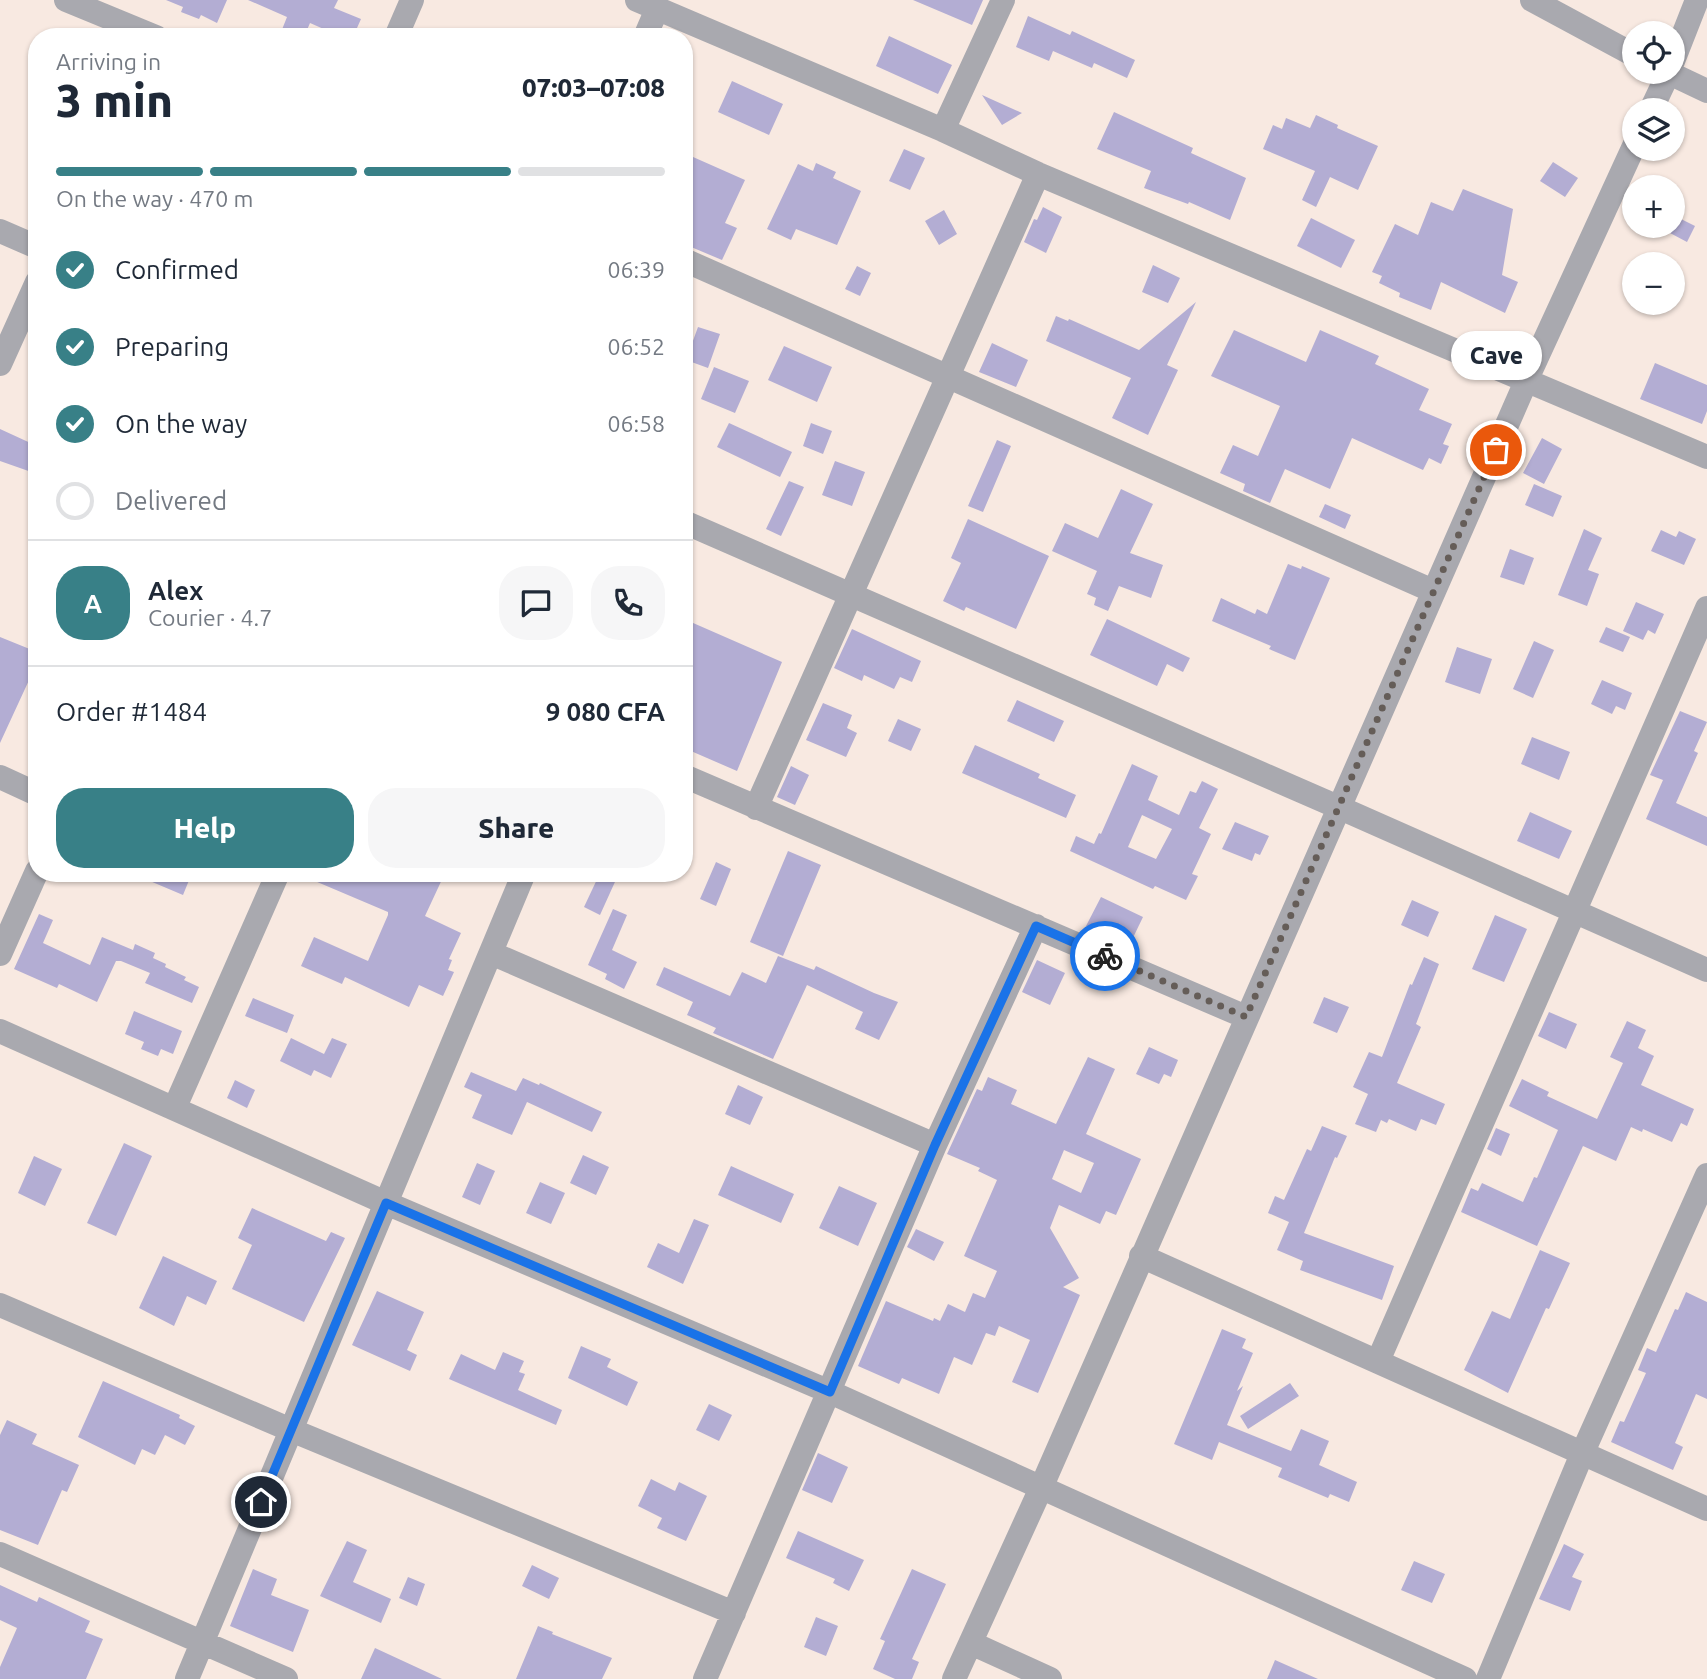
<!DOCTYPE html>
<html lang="en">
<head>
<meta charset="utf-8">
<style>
	body { margin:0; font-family:Ubuntu,sans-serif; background:#f6f6f7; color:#1f2937; height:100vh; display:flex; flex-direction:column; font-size:26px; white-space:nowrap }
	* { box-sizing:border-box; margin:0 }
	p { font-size:23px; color:#747a83 }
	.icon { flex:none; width:38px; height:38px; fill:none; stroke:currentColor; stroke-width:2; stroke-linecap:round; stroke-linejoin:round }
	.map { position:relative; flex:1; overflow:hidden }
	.drawer { position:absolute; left:28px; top:28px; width:665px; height:854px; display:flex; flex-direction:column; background:#fff; border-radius:28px; box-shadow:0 2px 5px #0004 }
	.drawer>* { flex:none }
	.fabs { position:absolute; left:1622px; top:21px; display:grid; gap:14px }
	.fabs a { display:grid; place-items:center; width:63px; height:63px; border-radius:50%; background:#fff; box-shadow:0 2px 5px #0004; font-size:35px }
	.pin { position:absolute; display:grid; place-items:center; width:60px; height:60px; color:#fff; margin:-30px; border:4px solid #fff; border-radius:50%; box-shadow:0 2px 7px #0007 }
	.courier { position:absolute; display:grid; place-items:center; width:70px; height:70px; margin:-35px; border:5px solid #1a73e8; border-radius:50%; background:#fff; color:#222; box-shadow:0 2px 9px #0007 }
	.bubble { position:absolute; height:49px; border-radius:24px; background:#fff; box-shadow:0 2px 5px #0004; font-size:23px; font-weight:800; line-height:49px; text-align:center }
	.overview em { font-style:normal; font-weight:800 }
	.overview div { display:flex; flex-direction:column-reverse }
	.overview { display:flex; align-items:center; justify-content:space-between; height:119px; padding:0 28px }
	h1 { font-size:46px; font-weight:800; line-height:52px }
	.bar { display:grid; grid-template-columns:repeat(4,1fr); gap:10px 7px; align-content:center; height:84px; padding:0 28px }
	.bar i { height:9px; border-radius:5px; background:#e0e1e3 }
	.bar .active { background:#388087 }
	.bar p { grid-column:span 4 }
	.line { display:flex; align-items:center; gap:18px; padding:0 28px; border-top:2px solid #e0e1e3 }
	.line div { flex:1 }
	.round { display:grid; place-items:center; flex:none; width:74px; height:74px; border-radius:28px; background:#f6f6f7 }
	ol { padding:0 28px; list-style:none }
	li { display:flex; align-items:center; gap:21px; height:77px }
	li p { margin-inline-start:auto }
	li .icon { padding:7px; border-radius:50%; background:#388087; color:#fff; stroke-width:4 }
	li:last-child { color:#747a83 }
	li i { width:38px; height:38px; border:4px solid #e0e1e3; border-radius:50% }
	.primary-button { display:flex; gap:14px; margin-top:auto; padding:14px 28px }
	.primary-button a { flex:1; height:80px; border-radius:28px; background:#388087; color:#fff; font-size:28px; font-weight:800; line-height:80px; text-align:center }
	.primary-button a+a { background:#f6f6f7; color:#1f2937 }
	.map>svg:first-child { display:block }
	.building { fill:#b3add3; fill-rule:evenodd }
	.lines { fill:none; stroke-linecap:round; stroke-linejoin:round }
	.minor { stroke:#a9a9af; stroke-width:24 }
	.done { stroke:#655d58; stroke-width:7; stroke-dasharray:0 12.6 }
	.route { stroke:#1a73e8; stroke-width:9 }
</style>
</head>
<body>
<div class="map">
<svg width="1707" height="1679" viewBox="0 0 1707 1679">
	<rect width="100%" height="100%" fill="#f8e9e1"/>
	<!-- building -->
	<path class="building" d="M 166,0 L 227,0 L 217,23 L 201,15 L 199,19 L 181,12 L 183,7 Z
		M 248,0 L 338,0 L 334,8 L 361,19 L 353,37 L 342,37 L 310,23 L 304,37 L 279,37 L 287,17 Z
		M 913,0 L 983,0 L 972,25 Z
		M 1028,16 L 1070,35 L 1072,31 L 1135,60 L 1127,78 L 1094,63 L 1092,68 L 1053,51 L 1049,61 L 1016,47 Z
		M 889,36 L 952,65 L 938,94 L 876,66 Z
		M 732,81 L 783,104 L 769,135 L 718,112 Z
		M 982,95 L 1022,113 L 1002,125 Z
		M 1114,112 L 1193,148 L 1191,153 L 1246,178 L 1230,220 L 1189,202 L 1188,204 L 1144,188 L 1151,171 L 1097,149 Z
		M 1316,115 L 1338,125 L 1337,128 L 1378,146 L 1358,190 L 1330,177 L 1316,207 L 1302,200 L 1315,171 L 1263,149 L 1273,125 L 1282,129 L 1286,118 L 1310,128 Z
		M 904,149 L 925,158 L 910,190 L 889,181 Z
		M 684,153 L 745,180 L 725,223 L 737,228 L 722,260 L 684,244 Z
		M 1553,162 L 1578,178 L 1565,197 L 1540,181 Z
		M 816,163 L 836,172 L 833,178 L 861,191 L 837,245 L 796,229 L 791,240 L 767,229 L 798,164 L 813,171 Z
		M 1463,189 L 1513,209 L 1502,275 L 1518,282 L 1505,313 L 1441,282 L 1431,310 L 1399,297 L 1400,293 L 1379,283 L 1382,276 L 1372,272 L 1395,224 L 1418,235 L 1431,202 L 1453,211 Z
		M 1043,207 L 1062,217 L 1046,253 L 1024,242 L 1034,219 L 1037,220 Z
		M 944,210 L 957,234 L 939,245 L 925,221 Z
		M 1311,218 L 1355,240 L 1341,268 L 1297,246 Z
		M 1679,218 L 1695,226 L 1687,242 L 1670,233 Z
		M 1153,265 L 1180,278 L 1168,303 L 1142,292 Z
		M 857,266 L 871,273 L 860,296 L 845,289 Z
		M 1196,302 L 1167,365 L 1178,370 L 1148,435 L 1112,418 L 1131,378 L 1046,341 L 1056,316 L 1068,321 L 1069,319 L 1139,350 Z
		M 698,327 L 720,334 L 708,368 L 686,360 Z
		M 1234,330 L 1306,362 L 1320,330 L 1379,356 L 1375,364 L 1429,389 L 1419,410 L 1452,424 L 1443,444 L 1449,446 L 1441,464 L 1429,458 L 1423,470 L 1352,438 L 1330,489 L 1285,469 L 1270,503 L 1243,491 L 1245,484 L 1220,473 L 1233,445 L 1258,456 L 1280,406 L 1211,376 Z
		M 992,343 L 1028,360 L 1016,387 L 979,372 Z
		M 784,346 L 832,367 L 817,402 L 768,380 Z
		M 1655,363 L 1707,385 L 1707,411 L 1702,424 L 1640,399 Z
		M 714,367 L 749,381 L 735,413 L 701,399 Z
		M 729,423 L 792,452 L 780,477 L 717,447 Z
		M 811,423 L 832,431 L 823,454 L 803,446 Z
		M 0,429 L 37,446 L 37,474 L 0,461 Z
		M 1542,438 L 1562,449 L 1544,484 L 1523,473 Z
		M 997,440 L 1011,446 L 983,512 L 968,506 Z
		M 835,461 L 865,472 L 852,506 L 822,495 Z
		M 789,481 L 804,487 L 781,536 L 766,529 Z
		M 1534,484 L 1562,496 L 1553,517 L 1525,505 Z
		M 1121,489 L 1153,504 L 1130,553 L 1163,565 L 1151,598 L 1119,586 L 1108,611 L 1094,605 L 1096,598 L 1087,594 L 1097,571 L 1052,551 L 1065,523 L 1098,538 Z
		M 1325,504 L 1351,515 L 1345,529 L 1319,517 Z
		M 968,519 L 1049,556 L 1016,629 L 966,607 L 964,611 L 943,601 L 961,563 L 951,558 Z
		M 1584,529 L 1602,538 L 1588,570 L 1599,574 L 1587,606 L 1558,595 Z
		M 1661,530 L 1676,537 L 1679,531 L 1696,539 L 1684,565 L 1651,551 Z
		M 1510,549 L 1534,558 L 1524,585 L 1500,577 Z
		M 1288,564 L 1301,569 L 1302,566 L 1330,578 L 1295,660 L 1269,649 L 1271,646 L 1212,621 L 1221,598 L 1255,614 L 1257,609 L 1267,614 Z
		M 1636,602 L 1664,614 L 1655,634 L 1648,630 L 1643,640 L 1623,631 Z
		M 684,619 L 782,662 L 737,771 L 684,748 Z
		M 1107,619 L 1190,658 L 1183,672 L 1167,664 L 1157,686 L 1090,655 Z
		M 1606,627 L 1630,637 L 1623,652 L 1599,642 Z
		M 852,629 L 921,661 L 912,682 L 900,677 L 894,689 L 864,675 L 862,681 L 834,668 Z
		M 0,637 L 37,652 L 37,681 L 30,678 L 0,743 Z
		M 1534,641 L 1554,650 L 1533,698 L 1513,689 Z
		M 1457,647 L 1492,659 L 1480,694 L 1445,682 Z
		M 1602,680 L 1632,693 L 1625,710 L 1616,706 L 1612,714 L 1591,704 Z
		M 1017,700 L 1064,721 L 1054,742 L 1007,721 Z
		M 823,703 L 852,715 L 847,728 L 857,733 L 846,757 L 806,740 Z
		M 1680,711 L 1707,722 L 1694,751 L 1698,753 L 1676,803 L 1707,817 L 1707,846 L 1646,819 L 1663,780 L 1650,775 Z
		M 898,719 L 921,729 L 911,751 L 888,741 Z
		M 1532,737 L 1570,752 L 1559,780 L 1521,764 Z
		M 975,745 L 1040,774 L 1038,778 L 1076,795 L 1066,818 L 962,773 Z
		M 1132,764 L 1158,776 L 1148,800 L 1179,815 L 1190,791 L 1196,793 L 1202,781 L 1218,789 L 1199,828 L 1211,834 L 1192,874 L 1198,876 L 1186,900 L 1155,886 L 1153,889 L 1070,851 L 1076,836 L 1094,844 L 1099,833 L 1101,834 ZM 1142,815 L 1172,829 L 1156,859 L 1128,847 Z
		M 791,766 L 809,775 L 795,805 L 777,797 Z
		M 1530,812 L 1572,831 L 1559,859 L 1517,841 Z
		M 1235,822 L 1269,836 L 1260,855 L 1255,853 L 1252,861 L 1222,849 Z
		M 788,851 L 821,865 L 783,956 L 750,942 Z
		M 716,862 L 731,869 L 716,906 L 700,899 Z
		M 131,873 L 192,873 L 183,895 Z
		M 296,873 L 445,873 L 425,916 L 461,933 L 449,959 L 452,960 L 448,970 L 454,972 L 443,996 L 419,985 L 409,1007 L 345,977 L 342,984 L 301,966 L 314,937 L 368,961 L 388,915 L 388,912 Z
		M 600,873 L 619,873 L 600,915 L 584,907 Z
		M 1101,897 L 1143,917 L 1129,946 L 1086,926 Z
		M 1412,900 L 1439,912 L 1428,937 L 1401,925 Z
		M 613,909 L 627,915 L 612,950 L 637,962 L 624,989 L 605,979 L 607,974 L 588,965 Z
		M 39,914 L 53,920 L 43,943 L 90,965 L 102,937 L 133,950 L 135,944 L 155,953 L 153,958 L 166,964 L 165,967 L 186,977 L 184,980 L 199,987 L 192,1003 L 145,983 L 150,973 L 121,961 L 116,961 L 97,1002 L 59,984 L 57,988 L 14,969 Z
		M 1495,915 L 1527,929 L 1504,982 L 1472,969 Z
		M 778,956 L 814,970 L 816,966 L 874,993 L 898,1002 L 879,1040 L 855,1029 L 863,1012 L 807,985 L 773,1059 L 713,1033 L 716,1028 L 687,1015 L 693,1002 L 656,985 L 664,967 L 730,996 L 742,972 L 766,983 Z
		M 1424,957 L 1439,964 L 1416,1024 L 1421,1027 L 1397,1083 L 1445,1104 L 1436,1125 L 1421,1119 L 1416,1131 L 1389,1119 L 1387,1123 L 1381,1120 L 1376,1132 L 1355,1124 L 1368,1094 L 1353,1087 L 1369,1052 L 1382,1057 L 1410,984 L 1412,985 Z
		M 1037,960 L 1065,973 L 1050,1005 L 1022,992 Z
		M 1324,997 L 1349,1007 L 1337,1033 L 1313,1023 Z
		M 253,998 L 294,1015 L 287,1033 L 245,1016 Z
		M 134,1011 L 182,1031 L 173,1054 L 161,1049 L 158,1056 L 141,1049 L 144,1042 L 125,1034 Z
		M 1549,1012 L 1577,1024 L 1566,1049 L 1538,1036 Z
		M 1627,1021 L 1646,1030 L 1638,1048 L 1654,1056 L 1641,1085 L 1694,1109 L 1687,1126 L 1681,1123 L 1672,1142 L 1643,1129 L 1642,1132 L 1631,1127 L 1616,1161 L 1583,1146 L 1537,1246 L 1461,1212 L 1471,1188 L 1478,1191 L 1482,1183 L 1523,1202 L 1534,1177 L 1537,1178 L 1558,1130 L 1509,1106 L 1522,1079 L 1549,1092 L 1547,1096 L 1597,1119 L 1623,1063 L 1610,1057 Z
		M 291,1038 L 324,1054 L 332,1038 L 347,1044 L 331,1078 L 314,1070 L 311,1076 L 280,1061 Z
		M 1149,1047 L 1178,1060 L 1171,1077 L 1164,1074 L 1159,1084 L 1136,1074 Z
		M 1088,1057 L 1115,1069 L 1086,1134 L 1141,1159 L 1116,1215 L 1106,1211 L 1100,1224 L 1059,1205 L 1050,1228 L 1079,1278 L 1063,1287 L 1080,1295 L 1038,1393 L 1012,1382 L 1030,1340 L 999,1326 L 995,1336 L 986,1333 L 972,1365 L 954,1357 L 939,1394 L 902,1378 L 899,1384 L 858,1366 L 886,1301 L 933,1321 L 934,1318 L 940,1321 L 948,1304 L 965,1312 L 973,1293 L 985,1298 L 997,1271 L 964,1256 L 997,1180 L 978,1171 L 980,1168 L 947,1154 L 977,1089 L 982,1091 L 988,1077 L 1017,1090 L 1011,1104 L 1056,1124 ZM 1064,1150 L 1094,1163 L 1081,1193 L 1052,1179 Z
		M 471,1072 L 516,1091 L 523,1078 L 539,1085 L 540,1083 L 602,1112 L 592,1132 L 527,1102 L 512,1135 L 472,1118 L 482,1095 L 464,1087 Z
		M 235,1080 L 255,1090 L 247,1108 L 227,1098 Z
		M 738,1085 L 763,1097 L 750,1125 L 725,1114 Z
		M 1322,1126 L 1347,1136 L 1337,1158 L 1335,1157 L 1304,1233 L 1394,1266 L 1382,1300 L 1300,1270 L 1303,1261 L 1277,1250 L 1289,1222 L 1268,1213 L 1275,1196 L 1284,1200 L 1307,1149 L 1311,1151 Z
		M 1496,1128 L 1510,1134 L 1501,1156 L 1487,1149 Z
		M 124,1143 L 152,1156 L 116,1236 L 87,1223 Z
		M 583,1155 L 609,1167 L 596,1195 L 570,1183 Z
		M 34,1156 L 62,1169 L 45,1206 L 18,1193 Z
		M 477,1163 L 495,1171 L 480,1205 L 462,1197 Z
		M 731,1166 L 794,1194 L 781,1223 L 718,1195 Z
		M 540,1182 L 565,1193 L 551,1224 L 526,1213 Z
		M 839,1186 L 877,1203 L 858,1246 L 819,1228 Z
		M 252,1208 L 326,1241 L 331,1232 L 345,1238 L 304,1322 L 232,1289 L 252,1245 L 238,1238 Z
		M 694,1219 L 709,1225 L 683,1284 L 647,1267 L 658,1243 L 679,1253 Z
		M 916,1229 L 944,1242 L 934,1261 L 907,1247 Z
		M 1540,1250 L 1570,1263 L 1549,1309 L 1546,1308 L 1508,1393 L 1464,1370 L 1492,1311 L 1510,1319 Z
		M 163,1256 L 217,1281 L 206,1305 L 187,1296 L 174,1326 L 139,1308 Z
		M 377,1291 L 424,1312 L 407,1350 L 417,1355 L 410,1371 L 352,1345 Z
		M 1686,1292 L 1707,1302 L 1707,1399 L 1696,1394 L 1675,1443 L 1683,1447 L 1673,1470 L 1611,1442 L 1620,1421 L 1624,1422 L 1646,1373 L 1638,1370 L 1647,1348 L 1656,1352 L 1675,1309 L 1678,1310 Z
		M 1222,1329 L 1246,1339 L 1242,1348 L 1253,1353 L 1237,1391 L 1243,1386 L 1227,1425 L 1291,1451 L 1301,1429 L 1329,1441 L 1319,1465 L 1357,1482 L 1349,1502 L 1330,1494 L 1328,1498 L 1278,1477 L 1282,1468 L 1219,1442 L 1212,1460 L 1174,1444 Z
		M 581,1346 L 611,1359 L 607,1367 L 638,1382 L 627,1406 L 568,1378 Z
		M 503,1352 L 524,1361 L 519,1372 L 525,1374 L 518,1390 L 562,1410 L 556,1425 L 449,1379 L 461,1354 L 495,1370 Z
		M 103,1381 L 180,1415 L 179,1418 L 195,1426 L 185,1445 L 165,1435 L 155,1455 L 142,1449 L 135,1465 L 78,1437 Z
		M 1290,1383 L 1299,1396 L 1248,1429 L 1240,1416 Z
		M 709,1404 L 732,1415 L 719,1441 L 696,1430 Z
		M 7,1420 L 37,1434 L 32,1444 L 79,1465 L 67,1492 L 62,1490 L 38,1545 L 0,1530 L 0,1435 Z
		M 818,1453 L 848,1467 L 832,1503 L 802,1490 Z
		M 651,1479 L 675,1491 L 679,1482 L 707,1496 L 686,1541 L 657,1528 L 662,1518 L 638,1506 Z
		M 798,1531 L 864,1560 L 849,1591 L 833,1583 L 835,1579 L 786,1558 Z
		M 347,1541 L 367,1550 L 353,1582 L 391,1599 L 381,1623 L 320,1596 Z
		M 1564,1544 L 1584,1554 L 1572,1577 L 1582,1581 L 1570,1611 L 1539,1599 Z
		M 1414,1561 L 1445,1574 L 1432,1603 L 1401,1590 Z
		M 532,1565 L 559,1578 L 549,1599 L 522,1586 Z
		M 253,1569 L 277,1579 L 271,1595 L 309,1610 L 293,1652 L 230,1626 Z
		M 912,1569 L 946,1584 L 912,1659 L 919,1662 L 912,1679 L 895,1679 L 873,1669 L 885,1641 L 880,1639 Z
		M 408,1577 L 425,1584 L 417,1606 L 399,1598 Z
		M 0,1585 L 37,1602 L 39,1597 L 90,1621 L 85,1632 L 103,1639 L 86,1679 L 0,1679 L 0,1667 L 17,1628 L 0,1620 Z
		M 816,1617 L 838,1626 L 826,1656 L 804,1647 Z
		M 538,1626 L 553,1632 L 552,1634 L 612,1658 L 602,1679 L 516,1679 Z
		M 375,1648 L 442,1679 L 361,1679 Z
		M 1275,1660 L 1318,1679 L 1267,1679 Z"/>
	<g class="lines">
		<!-- minor -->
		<path class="minor" d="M 66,0 L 156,37
			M 637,0 L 943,130 L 1038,174 L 1707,457
			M 1532,0 L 1634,55
			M 396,37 L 412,0
			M 645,37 L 657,9
			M 1673,61 L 1697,0
			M 1667,72 L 1707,91
			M 1651,110 L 1669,72
			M 943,130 L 1003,0
			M 0,231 L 37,247
			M 684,260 L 1433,591
			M 0,364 L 37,282
			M 684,522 L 1338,807 L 1707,970
			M 684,776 L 1246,1017
			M 0,777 L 37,794
			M 756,808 L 1038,174
			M 491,953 L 935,1145
			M 0,954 L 37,871
			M 0,1031 L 386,1203 L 830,1392 L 1465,1679
			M 175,1107 L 278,873
			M 1141,1256 L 1707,1509
			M 0,1305 L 291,1430 L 734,1613
			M 1378,1361 L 1707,608
			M 0,1554 L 286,1679
			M 971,1643 L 1050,1679
			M 187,1679 L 524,873
			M 705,1679 L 935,1145 L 1036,926
			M 954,1679 L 1041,1488 L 1527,379 L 1634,146
			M 1488,1679 L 1582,1454 L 1707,1175"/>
	</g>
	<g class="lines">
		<!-- done -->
		<path class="done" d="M 1105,956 L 1246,1017 L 1496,450"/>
		<!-- route -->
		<path class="route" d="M 261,1502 L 386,1203 L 830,1392 L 935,1145 L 1036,926 L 1105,956"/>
	</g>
</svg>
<div class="fabs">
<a><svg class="icon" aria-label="locate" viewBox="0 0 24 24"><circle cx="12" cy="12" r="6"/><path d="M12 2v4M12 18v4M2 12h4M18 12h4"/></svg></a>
<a><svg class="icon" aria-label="layers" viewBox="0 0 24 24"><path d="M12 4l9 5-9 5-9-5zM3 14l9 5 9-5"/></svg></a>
<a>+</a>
<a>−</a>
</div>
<div class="pin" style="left:1496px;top:450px;background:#ea580c"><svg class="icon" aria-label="bag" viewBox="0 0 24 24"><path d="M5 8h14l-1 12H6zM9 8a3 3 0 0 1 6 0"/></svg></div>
<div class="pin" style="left:261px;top:1502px;background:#1f2937"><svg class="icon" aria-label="home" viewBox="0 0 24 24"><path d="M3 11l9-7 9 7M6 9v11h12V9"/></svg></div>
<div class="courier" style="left:1105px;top:956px"><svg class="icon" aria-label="bike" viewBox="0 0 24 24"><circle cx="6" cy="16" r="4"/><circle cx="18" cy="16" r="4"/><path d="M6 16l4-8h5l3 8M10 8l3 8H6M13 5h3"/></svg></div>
<div class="bubble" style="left:1451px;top:331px;width:91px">Cave</div>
<section class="drawer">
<div class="overview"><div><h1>3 min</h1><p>Arriving in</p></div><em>07:03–07:08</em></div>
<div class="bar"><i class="active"></i><i class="active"></i><i class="active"></i><i></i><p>On the way · 470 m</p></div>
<ol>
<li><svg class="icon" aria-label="check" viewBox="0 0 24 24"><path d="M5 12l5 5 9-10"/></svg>Confirmed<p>06:39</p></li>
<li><svg class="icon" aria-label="check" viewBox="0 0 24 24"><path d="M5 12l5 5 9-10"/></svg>Preparing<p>06:52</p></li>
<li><svg class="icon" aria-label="check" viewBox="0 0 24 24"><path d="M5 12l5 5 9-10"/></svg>On the way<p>06:58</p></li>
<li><i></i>Delivered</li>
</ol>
<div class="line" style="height:126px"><b class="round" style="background:#388087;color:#fff">A</b><div><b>Alex</b><p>Courier · 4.7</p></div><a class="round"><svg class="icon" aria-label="chat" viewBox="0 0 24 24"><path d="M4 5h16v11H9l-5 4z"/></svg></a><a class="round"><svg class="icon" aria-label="phone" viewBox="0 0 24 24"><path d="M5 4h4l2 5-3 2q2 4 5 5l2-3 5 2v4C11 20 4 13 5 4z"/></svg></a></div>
<div class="line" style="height:91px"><div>Order #1484</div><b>9 080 CFA</b></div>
<div class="primary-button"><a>Help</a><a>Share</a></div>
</section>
</div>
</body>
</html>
